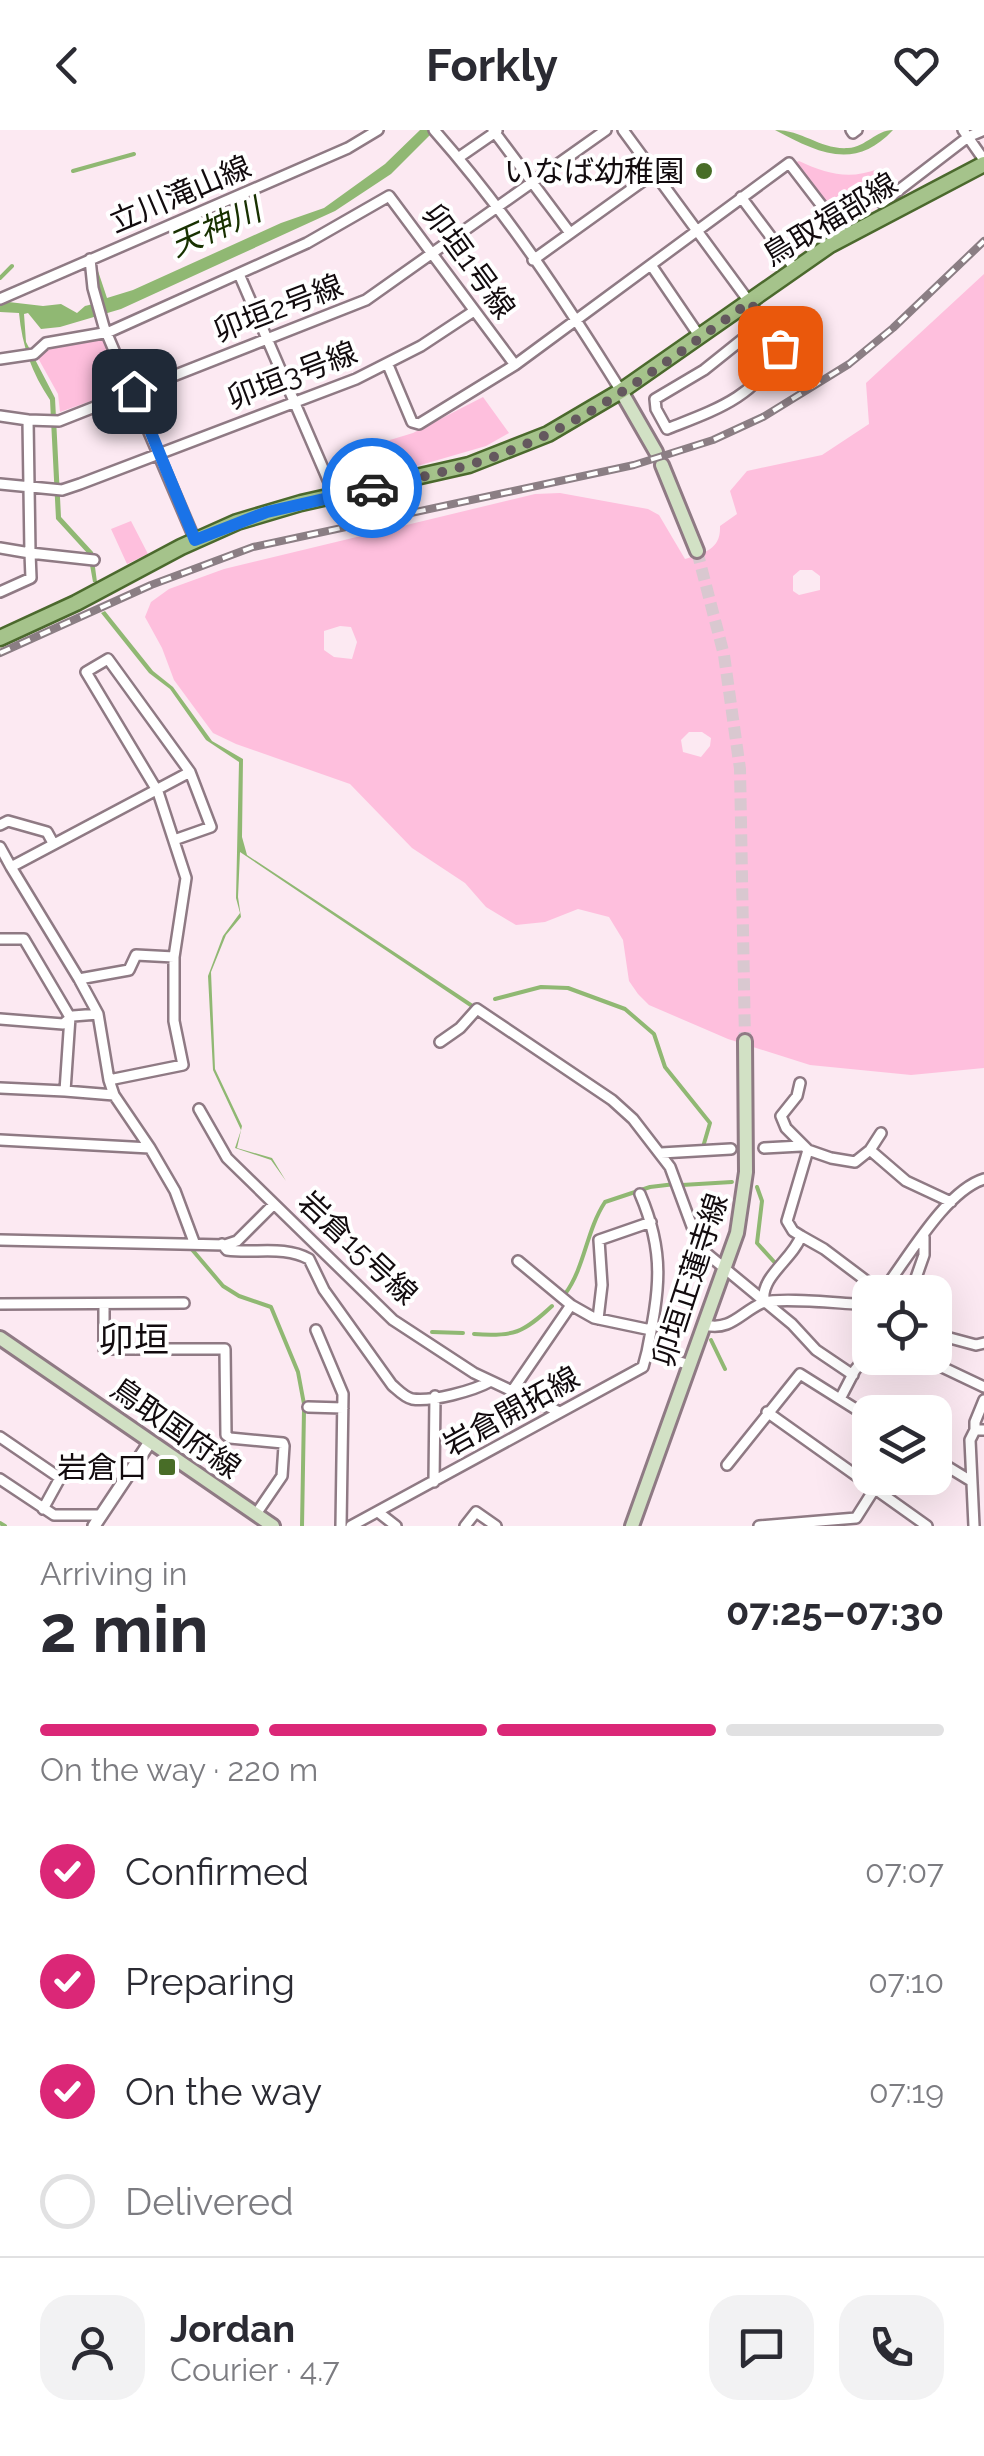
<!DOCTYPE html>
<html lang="en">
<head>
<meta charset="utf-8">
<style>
	body { margin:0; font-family:Raleway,"Noto Sans JP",sans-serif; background:#f2f2f3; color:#2b2b33; height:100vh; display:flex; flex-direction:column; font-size:38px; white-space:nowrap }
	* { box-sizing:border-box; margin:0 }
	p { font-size:32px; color:#7c7c81 }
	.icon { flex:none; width:55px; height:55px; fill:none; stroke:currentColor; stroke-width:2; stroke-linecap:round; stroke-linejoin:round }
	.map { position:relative; height:1396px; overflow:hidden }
	.details { display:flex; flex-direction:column; background:#fff; flex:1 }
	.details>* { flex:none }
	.fabs { position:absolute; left:852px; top:1145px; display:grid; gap:20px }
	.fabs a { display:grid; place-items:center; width:100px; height:100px; border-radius:20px; background:#fff; box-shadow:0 10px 40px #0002; font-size:50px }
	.pin { position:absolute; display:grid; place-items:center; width:85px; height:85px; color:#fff; margin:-42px; border-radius:20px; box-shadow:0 5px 15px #0006 }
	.courier { position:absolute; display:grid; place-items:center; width:100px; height:100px; margin:-50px; border:8px solid #1a73e8; border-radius:50%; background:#fff; color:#222; box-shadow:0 2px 12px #0007 }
	.head em { font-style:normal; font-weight:700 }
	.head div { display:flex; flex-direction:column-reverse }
	.head { display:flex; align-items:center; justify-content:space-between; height:170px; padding:0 40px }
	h1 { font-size:65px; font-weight:700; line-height:75px }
	.bar { display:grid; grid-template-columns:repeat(4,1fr); gap:15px 10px; align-content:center; height:120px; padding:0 40px }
	.bar i { height:12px; border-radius:8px; background:#e1e1e2 }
	.bar .active { background:#db2777 }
	.bar p { grid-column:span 4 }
	.line { display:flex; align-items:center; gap:25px; padding:0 40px; border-top:2px solid #e1e1e2 }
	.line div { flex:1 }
	.round { display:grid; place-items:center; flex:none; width:105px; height:105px; border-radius:30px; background:#f2f2f3 }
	ol { padding:0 40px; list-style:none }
	li { display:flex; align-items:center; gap:30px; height:110px }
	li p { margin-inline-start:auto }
	li .icon { padding:10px; border-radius:50%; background:#db2777; color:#fff; stroke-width:4 }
	li:last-child { color:#7c7c81 }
	li i { width:55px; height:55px; border:5px solid #e1e1e2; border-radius:50% }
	header { display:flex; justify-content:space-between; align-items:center; height:130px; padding:0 40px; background:#fff; font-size:45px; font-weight:700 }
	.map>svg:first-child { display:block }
	.green { fill:#febfdd; fill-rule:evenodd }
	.water { fill:#90b873 }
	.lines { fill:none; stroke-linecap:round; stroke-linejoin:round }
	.stream { stroke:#90b873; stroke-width:4 }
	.secondary-tunnel { stroke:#d9c8d0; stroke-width:12; stroke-dasharray:12 6; stroke-linecap:butt }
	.minor-casing { stroke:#8f7a84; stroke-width:14 }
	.tertiary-casing { stroke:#8f7a84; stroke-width:16 }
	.secondary-casing { stroke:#8f7a84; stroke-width:18 }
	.primary-casing { stroke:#4b692d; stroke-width:19 }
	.minor { stroke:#fff; stroke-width:9 }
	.tertiary { stroke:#fff; stroke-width:11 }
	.secondary { stroke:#d2e1c5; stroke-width:12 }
	.primary { stroke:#a5c38b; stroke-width:14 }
	.rail-casing { stroke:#8b7e84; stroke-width:8 }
	.rail { stroke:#fff; stroke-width:4; stroke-dasharray:11; stroke-linecap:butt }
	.done { stroke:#64595e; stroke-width:10; stroke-dasharray:0 18 }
	.route { stroke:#1a73e8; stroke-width:12 }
	.poi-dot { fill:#486d27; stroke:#fff; stroke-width:4 }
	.labels { text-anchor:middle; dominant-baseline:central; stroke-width:8; stroke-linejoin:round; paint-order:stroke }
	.poi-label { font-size:30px; fill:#120b0e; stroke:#fff; text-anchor:end }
	.street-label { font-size:30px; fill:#120b0e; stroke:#fff }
	.water-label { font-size:32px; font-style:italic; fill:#183100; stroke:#fff }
	.quarter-label { font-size:35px; fill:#120b0e; stroke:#fff }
</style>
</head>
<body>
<header><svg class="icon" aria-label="back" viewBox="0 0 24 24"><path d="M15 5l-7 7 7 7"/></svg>Forkly<svg class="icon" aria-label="heart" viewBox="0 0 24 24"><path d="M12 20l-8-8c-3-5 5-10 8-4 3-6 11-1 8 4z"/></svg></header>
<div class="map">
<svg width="984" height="1396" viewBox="0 0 984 1396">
	<rect width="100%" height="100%" fill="#fce9f2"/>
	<!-- green -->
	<path class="green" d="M 799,31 C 827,44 849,50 878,39 L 889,56 L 846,90 L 840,90 L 794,33 Z
		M 984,144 L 984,938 L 911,945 L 810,935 L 728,909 L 649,875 L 638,864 L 629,851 L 623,810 L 609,787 L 578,779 L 545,792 L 516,795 L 486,777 L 465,753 L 412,718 L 350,654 L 236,614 L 213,603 L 174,550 L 162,518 L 145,487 L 151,472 L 169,459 L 224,439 L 535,364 L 560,363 L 648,379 L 659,385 L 685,429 C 705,423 721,419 720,396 L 737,384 L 730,361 L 747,341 L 822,325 L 869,294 L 866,253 ZM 800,440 L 812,440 L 820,446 L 820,460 L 799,465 L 793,461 L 793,446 ZM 340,496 L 351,497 L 357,512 L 352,529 L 334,527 L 324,520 L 324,501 ZM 689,602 L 702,602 L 711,608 L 710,616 L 701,627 L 683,622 L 681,610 Z
		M 104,207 L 125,259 L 60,282 L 58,264 L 38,228 L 46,219 Z
		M 483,267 L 509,303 L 486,316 L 393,343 L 380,313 L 413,303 Z
		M 131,391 L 148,424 L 127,434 L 111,399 Z"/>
	<!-- water -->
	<path class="water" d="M 420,0 L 435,0 L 391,44 L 335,81 L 121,179 L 60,197 L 41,199 L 28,183 L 24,184 L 26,212 L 55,268 L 61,387 L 93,422 L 97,452 L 93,452 L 88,424 L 56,389 L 50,270 C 32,243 22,216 19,183 L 0,182 L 0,171 L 43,176 L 61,174 L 77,183 L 85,176 L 101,172 L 97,165 L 93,135 L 96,135 L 107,168 L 133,160 L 281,93 L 324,78 L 385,34 Z
		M 775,0 C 803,0 821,20 848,18 C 866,17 876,0 893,0 C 855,41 818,23 775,0 Z
		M 105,481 L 153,541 L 173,557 L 212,611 L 243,629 L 242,707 L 247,725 L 476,876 L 473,879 L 240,722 L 238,767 L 241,787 L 226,805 L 211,842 L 215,939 L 242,996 L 237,1018 L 272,1028 L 286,1051 L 271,1030 L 235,1018 L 241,1000 L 213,940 L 208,846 L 223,806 L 240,783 L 236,768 L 239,632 L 206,610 L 170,559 L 149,543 L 101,483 Z"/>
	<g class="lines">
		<!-- stream -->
		<path class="stream" d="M 73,41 L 134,24
			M 0,148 L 12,136
			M 495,869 L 541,857 L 568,858 L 625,879 L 654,904 L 665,937 L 710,993 L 703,1017
			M 682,1055 L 732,1052
			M 757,1057 L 762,1071 L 757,1113 L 777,1135
			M 189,1116 L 223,1156 L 239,1166 L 271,1177 L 298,1242 L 304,1274
			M 565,1164 C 585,1137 586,1101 605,1072 L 650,1057 L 675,1054
			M 432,1202 L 463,1203
			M 474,1204 C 514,1207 523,1203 552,1176
			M 711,1210 L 725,1239
			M 0,1393 L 5,1396
			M 302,1396 L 304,1280"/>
		<!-- secondary-tunnel -->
		<path class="secondary-tunnel" d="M 697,421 L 724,525 L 740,639 L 745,911"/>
		<!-- minor casing -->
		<g class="minor-casing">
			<path id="minor" d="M 434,0 C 505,80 565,171 621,261
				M 493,0 L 570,103
				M 623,0 L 778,211 L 780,218 C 757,267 715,280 667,299 L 656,279 L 655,269 L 704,240 L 764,192
				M 851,0 L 853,3 L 857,0
				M 963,0 L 984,30
				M 458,28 L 497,1
				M 741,67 L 795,139
				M 882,73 L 968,7 L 984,0
				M 90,129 L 93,158 L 104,197 L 195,410
				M 533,130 L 654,43
				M 651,135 L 700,207
				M 239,144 L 335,366
				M 0,169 L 348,18 L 378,0
				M 0,229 L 34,224 L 46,213 L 109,202 L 307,113 L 389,66 L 515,235
				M 388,235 L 412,292 L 419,294 L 515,235 L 789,33 L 845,106
				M 0,286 L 28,290 L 30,423 L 0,418
				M 28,290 L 59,291 L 366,170 L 606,0
				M 0,354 L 62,360 L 80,354 L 356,249 L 421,216 L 474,181
				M 0,462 L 31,448 L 30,423 L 94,430
				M 0,695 L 8,691 L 47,702 L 53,713
				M 0,717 L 11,737 L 190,642
				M 11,737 L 79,849
				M 0,809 L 24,809 L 70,887 L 65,961 L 0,958
				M 0,889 L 63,894 L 73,886 L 98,884
				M 440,912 L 460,898 L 477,879 L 612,970 L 633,989 L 670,1037 L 700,1118 L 792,1194 L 816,1220 L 853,1245
				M 109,950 L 98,884 L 79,849 L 129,840 L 136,825 L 174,827
				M 65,961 L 114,965
				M 199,979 L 227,1028 L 393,1190 L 474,1243 L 512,1261
				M 0,1010 L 150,1018 L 114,965 L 109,950 L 183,935 L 174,891 L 174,827 L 186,748 L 158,662 L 86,542 L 108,529 L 190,642 L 211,697 L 174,710
				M 150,1018 L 175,1061 L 194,1112
				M 764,1018 L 801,1016
				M 808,1020 L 831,1028 L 855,1032 L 870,1020 L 881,1003
				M 870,1020 L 906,1051 L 951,1072
				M 661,1023 L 731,1019
				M 640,1064 C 666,1124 659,1161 647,1222
				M 801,1106 L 824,1119 L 881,1162
				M 0,1110 L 225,1115 L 237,1111 L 274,1074
				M 222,1114 L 227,1120 C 254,1124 284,1115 309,1129 L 324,1160 L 392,1255 C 398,1260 404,1267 412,1269 C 432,1272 473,1261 491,1251
				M 518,1131 L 571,1175 L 512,1261 L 560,1282
				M 882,1162 C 907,1130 945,1061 984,1049
				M 911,1162 L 924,1125 L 924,1107
				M 764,1170 C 761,1146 793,1129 801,1106 L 793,1101 L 787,1091 L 808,1020 L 786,998 L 781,986 L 797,966 L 800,953
				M 0,1174 L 184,1173
				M 104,1174 L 104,1219 L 225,1219 L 226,1305 L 230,1308 L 283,1313 L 284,1316 L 282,1346 L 256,1384
				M 571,1175 L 594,1188 L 651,1200
				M 598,1189 L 602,1155 L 599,1110 L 651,1092
				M 705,1195 C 731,1201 740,1183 762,1173 C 777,1167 836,1173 857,1174 L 870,1170
				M 316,1200 L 343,1264 L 341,1396
				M 935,1204 L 976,1215 L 984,1213
				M 923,1228 L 984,1257
				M 840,1269 L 855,1240 L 870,1222
				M 984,1270 L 975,1292 L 975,1300 L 984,1300
				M 308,1277 L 343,1278
				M 767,1282 L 927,1396
				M 0,1307 L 60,1348 L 43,1379
				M 935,1329 L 971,1351
				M 727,1335 L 800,1244 L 870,1288
				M 0,1349 L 54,1385 L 102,1385
				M 434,1352 L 435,1266
				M 378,1382 L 396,1396
				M 856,1388 L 875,1358
				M 351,1396 L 643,1237 L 647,1222 L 690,1235
				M 465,1396 L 476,1382 L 496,1396
				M 759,1396 L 856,1388
				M 974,1396 L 970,1310 L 975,1300"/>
		</g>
		<!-- tertiary casing -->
		<g class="tertiary-casing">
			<path id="tertiary" d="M 94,1396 L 150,1312"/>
		</g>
		<!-- secondary casing -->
		<g class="secondary-casing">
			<path id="secondary" d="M 621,261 L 656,322
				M 662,335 L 697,421
				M 0,1208 L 273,1396
				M 632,1396 L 737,1103 L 746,1042 L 745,911"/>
		</g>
		<!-- primary casing -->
		<g class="primary-casing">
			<path id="primary" d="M 0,508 L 76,473 L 181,417 L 237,392 L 301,373 L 469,335 L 548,304 L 621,261 L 830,115 L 984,34"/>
		</g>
		<!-- minor -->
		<use href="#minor" class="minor"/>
		<!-- tertiary -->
		<use href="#tertiary" class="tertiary"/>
		<!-- secondary -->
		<use href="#secondary" class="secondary"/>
		<!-- primary -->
		<use href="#primary" class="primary"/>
		<!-- rail casing -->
		<g class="rail-casing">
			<path id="rail" d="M 0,523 L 151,455 L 253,417 L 634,335 L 713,310 L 763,287 L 849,234 L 893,198 L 984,111"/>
		</g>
		<!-- rail -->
		<use href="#rail" class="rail"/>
	</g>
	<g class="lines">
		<!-- done -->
		<path class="done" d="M 372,358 C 420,347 469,338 514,319 C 600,285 675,225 750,172 L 780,218"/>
		<!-- route -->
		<path class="route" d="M 134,261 L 195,410 L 267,382 L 372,358"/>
	</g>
	<!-- markers -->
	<g class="poi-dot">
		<circle cx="704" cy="41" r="10"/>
		<rect x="157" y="1327" width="20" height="20" rx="5"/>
	</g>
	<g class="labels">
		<!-- poi labels -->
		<g class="poi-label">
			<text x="684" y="41">いなば幼稚園</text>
			<text x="147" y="1337">岩倉口</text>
		</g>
		<!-- street labels -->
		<g class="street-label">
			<text transform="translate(180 64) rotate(-23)">立川滝山線</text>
			<text transform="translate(830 89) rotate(-31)">鳥取福部線</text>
			<text transform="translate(469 131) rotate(54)">卯垣1号線</text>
			<text transform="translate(278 178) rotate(-21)">卯垣2号線</text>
			<text transform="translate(292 245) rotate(-21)">卯垣3号線</text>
			<text transform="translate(358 1118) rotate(43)">岩倉15号線</text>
			<text transform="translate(690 1150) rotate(-72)">卯垣正蓮寺線</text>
			<text transform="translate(511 1281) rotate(-29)">岩倉開拓線</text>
			<text transform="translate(176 1298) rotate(35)">鳥取国府線</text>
		</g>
		<!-- water labels -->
		<g class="water-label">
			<text transform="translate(215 97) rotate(-24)">天神川</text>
		</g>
		<!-- quarter labels -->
		<g class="quarter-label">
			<text x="134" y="1209">卯垣</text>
		</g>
	</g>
</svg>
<div class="fabs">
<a><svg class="icon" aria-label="locate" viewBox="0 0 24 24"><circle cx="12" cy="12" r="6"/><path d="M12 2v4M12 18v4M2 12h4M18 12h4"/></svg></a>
<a><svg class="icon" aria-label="layers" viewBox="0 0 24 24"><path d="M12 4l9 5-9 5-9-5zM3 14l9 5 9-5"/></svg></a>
</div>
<div class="pin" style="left:780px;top:218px;background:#ea580c"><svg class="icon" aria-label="bag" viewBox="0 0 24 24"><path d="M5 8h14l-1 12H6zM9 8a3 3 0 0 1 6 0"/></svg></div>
<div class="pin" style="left:134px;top:261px;background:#1f2937"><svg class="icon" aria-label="home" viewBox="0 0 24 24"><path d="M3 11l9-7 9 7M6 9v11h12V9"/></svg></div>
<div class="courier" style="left:372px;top:358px"><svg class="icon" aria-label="car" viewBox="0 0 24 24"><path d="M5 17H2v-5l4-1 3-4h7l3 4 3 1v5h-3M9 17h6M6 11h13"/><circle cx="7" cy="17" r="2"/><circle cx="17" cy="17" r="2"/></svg></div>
</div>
<section class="details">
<div class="head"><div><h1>2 min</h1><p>Arriving in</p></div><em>07:25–07:30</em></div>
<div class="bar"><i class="active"></i><i class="active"></i><i class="active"></i><i></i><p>On the way · 220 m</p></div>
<ol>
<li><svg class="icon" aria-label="check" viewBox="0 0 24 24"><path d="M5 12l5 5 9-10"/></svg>Confirmed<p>07:07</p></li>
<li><svg class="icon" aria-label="check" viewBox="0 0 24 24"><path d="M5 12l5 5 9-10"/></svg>Preparing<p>07:10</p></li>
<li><svg class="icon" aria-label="check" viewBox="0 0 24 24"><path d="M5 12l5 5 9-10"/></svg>On the way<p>07:19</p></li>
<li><i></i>Delivered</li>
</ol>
<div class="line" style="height:180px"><a class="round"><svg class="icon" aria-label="person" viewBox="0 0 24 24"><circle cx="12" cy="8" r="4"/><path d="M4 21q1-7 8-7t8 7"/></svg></a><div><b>Jordan</b><p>Courier · 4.7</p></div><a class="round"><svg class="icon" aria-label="chat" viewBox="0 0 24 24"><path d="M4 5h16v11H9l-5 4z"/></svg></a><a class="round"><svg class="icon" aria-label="phone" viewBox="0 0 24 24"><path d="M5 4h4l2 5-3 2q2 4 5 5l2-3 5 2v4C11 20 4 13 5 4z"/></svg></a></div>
</section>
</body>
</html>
